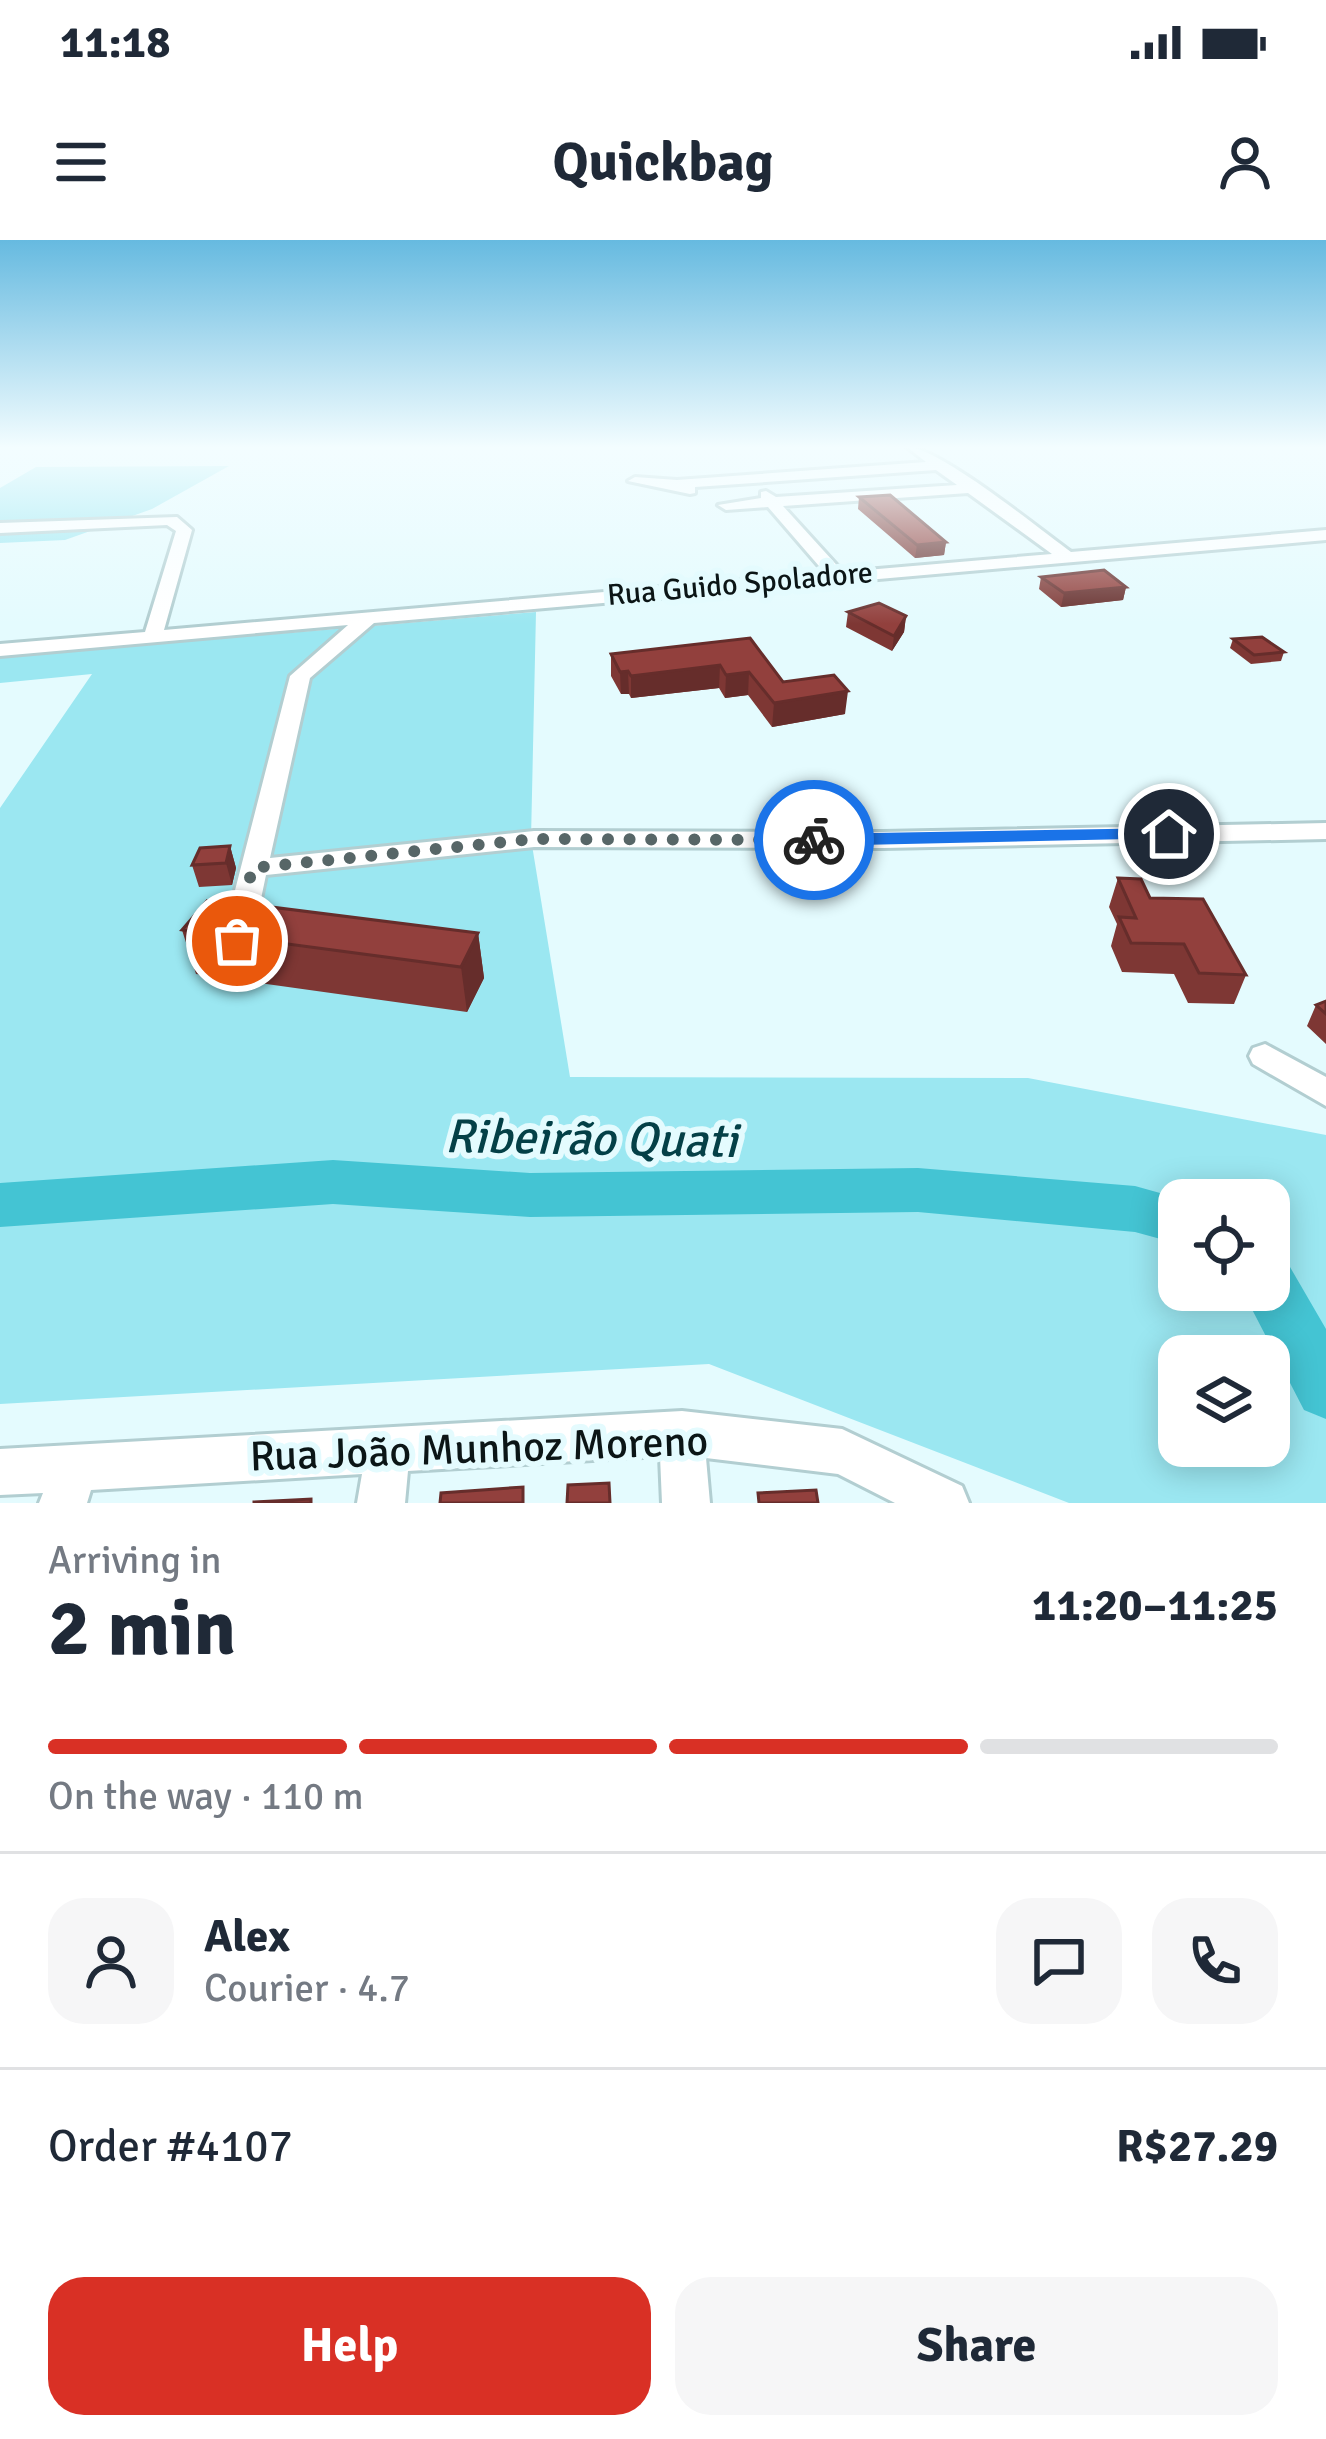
<!DOCTYPE html>
<html lang="en">
<head>
<meta charset="utf-8">
<style>
	body { margin:0; font-family:Signika,sans-serif; background:#f6f6f7; color:#1f2937; height:100vh; display:flex; flex-direction:column; font-size:45px; white-space:nowrap }
	* { box-sizing:border-box; margin:0 }
	p { font-size:39px; color:#747a83 }
	.icon { flex:none; width:66px; height:66px; fill:none; stroke:currentColor; stroke-width:2; stroke-linecap:round; stroke-linejoin:round }
	.map { position:relative; height:1263px; overflow:hidden }
	.details { display:flex; flex-direction:column; background:#fff; flex:1 }
	.details>* { flex:none }
	.buttons { position:absolute; left:1158px; top:939px; display:grid; gap:24px }
	.buttons a { display:grid; place-items:center; width:132px; height:132px; border-radius:24px; background:#fff; box-shadow:0 6px 30px #0003; font-size:60px }
	.pin { position:absolute; display:grid; place-items:center; width:102px; height:102px; color:#fff; margin:-51px; border:6px solid #fff; border-radius:50%; box-shadow:0 3px 12px #0007 }
	.courier { position:absolute; display:grid; place-items:center; width:120px; height:120px; margin:-60px; border:9px solid #1a73e8; border-radius:50%; background:#fff; color:#222; box-shadow:0 3px 15px #0007 }
	.summary em { font-style:normal; font-weight:800 }
	.summary div { display:flex; flex-direction:column-reverse }
	.summary { display:flex; align-items:center; justify-content:space-between; height:204px; padding:0 48px }
	h1 { font-size:78px; font-weight:800; line-height:90px }
	.bar { display:grid; grid-template-columns:repeat(4,1fr); gap:18px 12px; align-content:center; height:144px; padding:0 48px }
	.bar i { height:15px; border-radius:9px; background:#e0e1e3 }
	.bar .on { background:#d93025 }
	.bar p { grid-column:span 4 }
	.line { display:flex; align-items:center; gap:30px; padding:0 48px; border-top:3px solid #e0e1e3 }
	.line div { flex:1 }
	.round { display:grid; place-items:center; flex:none; width:126px; height:126px; border-radius:36px; background:#f6f6f7 }
	.button { display:flex; gap:24px; margin-top:auto; padding:24px 48px }
	.button a { flex:1; height:138px; border-radius:36px; background:#d93025; color:#fff; font-size:48px; font-weight:800; line-height:138px; text-align:center }
	.button a+a { background:#f6f6f7; color:#1f2937 }
	.status { display:flex; justify-content:space-between; align-items:center; height:84px; padding:0 60px; background:#fff; direction:ltr }
	.status svg { height:33px; fill:currentColor }
	header { display:flex; justify-content:space-between; align-items:center; height:156px; padding:0 48px; background:#fff; font-size:54px; font-weight:800 }
	.map>svg:first-child { display:block }
	.green { fill:#9be7f1; fill-rule:evenodd }
	.lines { fill:none; stroke-linecap:round; stroke-linejoin:round }
	.river { fill:#44c4d3; fill-rule:evenodd }
	.minor-casing { stroke:#b2ced1; stroke-width:6 }
	.minor { fill:#fff; fill-rule:evenodd }
	.wall { fill:#7e3734 }
	.shaded-wall { fill:#662d2b }
	.building { fill:#92403d; stroke:#662d2b; stroke-width:3 }
	.route { fill:#1a73e8 }
	.done { stroke:#576667; stroke-width:12; stroke-dasharray:0 21.6 }
	.labels { text-anchor:middle; dominant-baseline:central; stroke-width:12; stroke-linejoin:round; paint-order:stroke }
	.far-street-label { font-size:30px; fill:#0b1516; stroke:#e4fbfe }
	.near-street-label { font-size:42px; fill:#0b1516; stroke:#e4fbfe }
	.near-water-label { font-size:48px; font-style:italic; fill:#044047; stroke:#e4fbfe }
</style>
</head>
<body>
<div class="status"><b>11:18</b><svg viewBox="0 0 49 12"><path d="M0 12V9h3v3zM5 12V6h3v6zM10 12V3h3v9zM15 12V0h3v12zM26 1h20v11H26zM47 4h2v5h-2z"/></svg></div>
<header><svg class="icon" aria-label="menu" viewBox="0 0 24 24"><path d="M4 6h16M4 12h16M4 18h16"/></svg>Quickbag<svg class="icon" aria-label="person" viewBox="0 0 24 24"><circle cx="12" cy="8" r="4"/><path d="M4 21q1-7 8-7t8 7"/></svg></header>
<div class="map">
<svg width="1326" height="1263" viewBox="0 0 1326 1263">
	<rect width="100%" height="100%" fill="#e4fbfe"/>
	<!-- green -->
	<path class="green" d="M 229,226 L 152,269 L 65,300 L 0,303 L 0,248 L 36,227 Z
		M 536,372 L 531,599 L 570,837 L 1028,838 L 1326,895 L 1326,1263 L 1069,1263 L 709,1124 L 0,1164 L 0,568 L 92,434 L 0,443 L 0,417 ZM 1179,960 L 1269,960 L 1269,1050 L 1179,1050 ZM 1179,1116 L 1269,1116 L 1269,1206 L 1179,1206 Z"/>
	<g class="lines">
		<!-- river -->
		<path class="river" d="M 333,920 L 530,933 L 918,928 L 1135,946 L 1185,960 L 1179,960 L 1179,1004 L 1135,992 L 918,972 L 530,977 L 333,964 L 0,987 L 0,943 Z
			M 1269,1019 L 1290,1027 L 1326,1089 L 1326,1179 L 1304,1170 L 1242,1050 L 1269,1050 Z"/>
		<!-- minor casing -->
		<g class="minor-casing">
			<path id="minor" d="M 907,207 C 939,207 1039,289 1071,312 L 1326,290 L 1326,300 L 374,383 L 310,438 L 270,618 L 534,591 L 883,592 L 1326,583 L 1326,599 L 883,608 L 534,607 L 266,635 L 253,697 L 238,706 L 223,697 L 290,436 L 348,385 L 0,416 L 0,404 L 145,392 L 176,291 L 167,285 L 0,293 L 0,283 L 177,277 L 192,290 L 164,390 L 825,333 L 768,267 L 726,270 L 718,265 L 761,258 L 761,252 L 766,251 L 776,257 L 957,245 L 936,230 L 695,247 L 695,253 L 690,254 L 628,241 L 635,237 L 677,240 L 926,222 ZM 968,253 L 1052,314 L 843,332 L 783,266 Z
				M 1265,804 L 1326,837 L 1326,866 L 1253,824 L 1249,816 L 1253,808 Z
				M 682,1171 L 842,1189 L 962,1246 L 969,1263 L 895,1263 L 838,1234 L 706,1218 L 710,1263 L 662,1263 L 660,1216 L 408,1231 L 405,1263 L 357,1263 L 362,1234 L 91,1250 L 87,1263 L 39,1263 L 43,1253 L 0,1255 L 0,1209 Z"/>
		</g>
		<!-- minor -->
		<use href="#minor" class="minor"/>
	</g>
	<!-- wall -->
	<path class="wall" d="M 859,257 L 946,302 L 944,315 L 915,318 L 858,269 Z
		M 1041,337 L 1126,347 L 1123,360 L 1061,367 L 1039,349 Z
		M 848,372 L 906,376 L 904,392 L 892,411 L 846,387 Z
		M 750,398 L 783,442 L 845,474 L 772,487 L 748,455 L 725,458 L 719,448 L 631,458 L 629,454 L 621,454 L 611,436 L 611,414 Z
		M 1233,399 L 1284,412 L 1281,421 L 1251,424 L 1230,408 Z
		M 230,606 L 236,628 L 232,645 L 199,647 L 192,625 Z
		M 1118,638 L 1150,658 L 1246,735 L 1234,764 L 1188,763 L 1174,734 L 1122,732 L 1111,706 L 1117,684 L 1109,667 Z
		M 222,670 L 478,693 L 484,738 L 467,772 L 196,734 L 182,690 Z
		M 1326,761 L 1326,804 L 1307,786 L 1316,765 Z"/>
	<!-- shaded-wall -->
	<path class="shaded-wall" d="M 946,302 L 944,315 L 915,318 L 917,305 Z
		M 1126,347 L 1123,360 L 1061,367 L 1064,353 Z
		M 906,376 L 904,392 L 892,411 L 894,396 Z
		M 720,425 L 719,448 L 631,458 L 631,436 Z
		M 628,431 L 629,454 L 621,454 L 620,432 Z
		M 749,432 L 748,455 L 725,458 L 726,435 Z
		M 848,451 L 845,474 L 772,487 L 774,463 Z
		M 230,606 L 236,628 L 232,645 L 226,623 Z
		M 478,693 L 484,738 L 467,772 L 461,727 Z"/>
	<!-- building -->
	<path class="building" d="M 890,255 L 946,302 L 917,305 L 859,257 Z
		M 1104,330 L 1126,347 L 1064,353 L 1041,337 Z
		M 879,363 L 906,376 L 894,396 L 848,372 Z
		M 1262,397 L 1284,412 L 1254,415 L 1233,399 Z
		M 750,398 L 783,442 L 834,435 L 848,451 L 774,463 L 749,432 L 726,435 L 720,425 L 631,436 L 628,431 L 620,432 L 611,414 Z
		M 230,606 L 226,623 L 192,625 L 200,608 Z
		M 1118,638 L 1141,639 L 1150,658 L 1203,659 L 1246,735 L 1199,733 L 1184,704 L 1131,703 L 1119,677 L 1136,678 Z
		M 207,661 L 222,670 L 239,663 L 478,693 L 461,727 L 182,690 Z
		M 1326,761 L 1326,774 L 1316,765 Z
		M 609,1243 L 610,1263 L 567,1263 L 568,1245 Z
		M 523,1247 L 523,1263 L 440,1263 L 441,1253 Z
		M 816,1250 L 818,1263 L 759,1263 L 758,1253 Z
		M 311,1259 L 311,1263 L 254,1263 L 254,1262 Z"/>
	<!-- sky -->
	<linearGradient id="sky" x2="0" y2="1"><stop stop-color="#66bae0"/><stop offset="0.54" stop-color="#f3fdff"/><stop offset="1" stop-color="#f3fdff" stop-opacity="0"/></linearGradient>
	<rect width="1326" height="384" fill="url(#sky)"/>
	<!-- route -->
	<path class="route" d="M 1169,588 L 1178,594 L 1176,598 L 814,606 L 805,600 L 814,594 Z"/>
	<g class="lines">
		<!-- done -->
		<path class="done" d="M 237,701 L 252,628 L 534,599 L 814,600"/>
	</g>
	<g class="labels">
		<!-- far-street labels -->
		<g class="far-street-label">
			<text transform="translate(740 344) rotate(-5)">Rua Guido Spoladore</text>
		</g>
		<!-- near-street labels -->
		<g class="near-street-label">
			<text transform="translate(479 1209) rotate(-2)">Rua João Munhoz Moreno</text>
		</g>
		<!-- near-water labels -->
		<g class="near-water-label">
			<text transform="translate(591 899) rotate(1)">Ribeirão Quati</text>
		</g>
	</g>
</svg>
<div class="buttons">
<a><svg class="icon" aria-label="locate" viewBox="0 0 24 24"><circle cx="12" cy="12" r="6"/><path d="M12 2v4M12 18v4M2 12h4M18 12h4"/></svg></a>
<a><svg class="icon" aria-label="layers" viewBox="0 0 24 24"><path d="M12 4l9 5-9 5-9-5zM3 14l9 5 9-5"/></svg></a>
</div>
<div class="pin" style="left:237px;top:701px;background:#ea580c"><svg class="icon" aria-label="bag" viewBox="0 0 24 24"><path d="M5 8h14l-1 12H6zM9 8a3 3 0 0 1 6 0"/></svg></div>
<div class="pin" style="left:1169px;top:594px;background:#1f2937"><svg class="icon" aria-label="home" viewBox="0 0 24 24"><path d="M3 11l9-7 9 7M6 9v11h12V9"/></svg></div>
<div class="courier" style="left:814px;top:600px"><svg class="icon" aria-label="bike" viewBox="0 0 24 24"><circle cx="6" cy="16" r="4"/><circle cx="18" cy="16" r="4"/><path d="M6 16l4-8h5l3 8M10 8l3 8H6M13 5h3"/></svg></div>
</div>
<section class="details">
<div class="summary"><div><h1>2 min</h1><p>Arriving in</p></div><em>11:20–11:25</em></div>
<div class="bar"><i class="on"></i><i class="on"></i><i class="on"></i><i></i><p>On the way · 110 m</p></div>
<div class="line" style="height:216px"><a class="round"><svg class="icon" aria-label="person" viewBox="0 0 24 24"><circle cx="12" cy="8" r="4"/><path d="M4 21q1-7 8-7t8 7"/></svg></a><div><b>Alex</b><p>Courier · 4.7</p></div><a class="round"><svg class="icon" aria-label="chat" viewBox="0 0 24 24"><path d="M4 5h16v11H9l-5 4z"/></svg></a><a class="round"><svg class="icon" aria-label="phone" viewBox="0 0 24 24"><path d="M5 4h4l2 5-3 2q2 4 5 5l2-3 5 2v4C11 20 4 13 5 4z"/></svg></a></div>
<div class="line" style="height:156px"><div>Order #4107</div><b>R$27.29</b></div>
<div class="button"><a>Help</a><a>Share</a></div>
</section>
</body>
</html>
